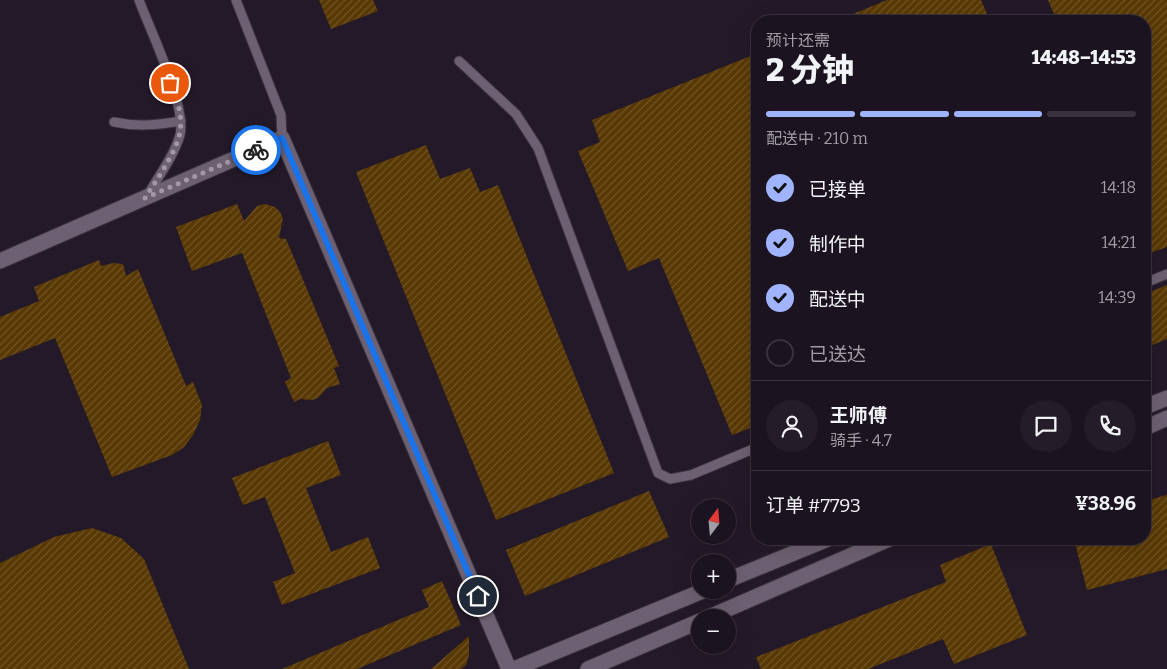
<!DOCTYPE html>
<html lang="zh">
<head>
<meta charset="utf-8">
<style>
	body { margin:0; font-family:Bitter,"Noto Sans SC",serif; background:#241c28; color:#f1f3f6; height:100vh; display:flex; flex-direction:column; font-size:19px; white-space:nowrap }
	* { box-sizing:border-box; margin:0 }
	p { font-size:16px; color:#a09ea4 }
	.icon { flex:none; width:28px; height:28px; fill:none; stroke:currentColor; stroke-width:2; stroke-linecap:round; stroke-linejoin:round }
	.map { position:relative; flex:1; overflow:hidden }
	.sheet { position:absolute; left:751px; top:15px; width:400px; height:530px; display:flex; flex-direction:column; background:#1b131f; border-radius:20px; box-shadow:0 5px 20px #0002,0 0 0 1px #39323d }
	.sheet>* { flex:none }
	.needle { width:32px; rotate:16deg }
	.buttons { position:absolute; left:691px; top:499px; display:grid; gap:10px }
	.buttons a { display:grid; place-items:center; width:45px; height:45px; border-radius:50%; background:#1b131f; box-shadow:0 5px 20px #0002,0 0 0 1px #39323d; font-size:25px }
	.pin { position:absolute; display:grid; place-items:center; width:42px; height:42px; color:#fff; margin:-21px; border:2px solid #fff; border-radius:50%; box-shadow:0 1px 5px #0007 }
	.courier { position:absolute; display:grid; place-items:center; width:50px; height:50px; margin:-25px; border:4px solid #1a73e8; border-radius:50%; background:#fff; color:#222; box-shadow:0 1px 6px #0007 }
	.overview em { font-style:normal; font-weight:800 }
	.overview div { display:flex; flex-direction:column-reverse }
	.overview { display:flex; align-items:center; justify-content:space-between; height:85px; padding:0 15px }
	h1 { font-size:32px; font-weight:800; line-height:38px }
	.bar { display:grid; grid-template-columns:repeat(4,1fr); gap:8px 5px; align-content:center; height:60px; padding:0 15px }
	.bar i { height:6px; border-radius:4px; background:#39323d }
	.bar .on { background:#a0b3fd }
	.bar p { grid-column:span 4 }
	.line { display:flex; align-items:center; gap:12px; padding:0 15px; border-top:1px solid #39323d }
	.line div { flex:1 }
	.round { display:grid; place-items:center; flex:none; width:52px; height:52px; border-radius:26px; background:#241c28 }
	ol { padding:0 15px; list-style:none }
	li { display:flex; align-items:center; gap:15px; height:55px }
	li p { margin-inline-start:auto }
	li .icon { padding:5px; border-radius:50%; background:#a0b3fd; color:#111; stroke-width:4 }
	li:last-child { color:#a09ea4 }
	li i { width:28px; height:28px; border:2px solid #39323d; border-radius:50% }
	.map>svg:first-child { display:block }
	.building { fill:url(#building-hatch) }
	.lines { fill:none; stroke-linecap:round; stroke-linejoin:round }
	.lane-casing { stroke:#3d3541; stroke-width:11 }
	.secondary-casing { stroke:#3d3541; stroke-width:17 }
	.lane { stroke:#6d6072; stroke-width:9 }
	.secondary { stroke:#6d6072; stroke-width:15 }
	.done { stroke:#a299a6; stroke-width:5; stroke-dasharray:0 9 }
	.route { stroke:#1a73e8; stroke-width:6 }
</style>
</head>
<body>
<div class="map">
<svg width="1167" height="669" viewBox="0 0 1167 669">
	<defs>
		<pattern id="building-hatch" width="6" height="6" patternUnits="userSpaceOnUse" patternTransform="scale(1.25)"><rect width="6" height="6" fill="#593903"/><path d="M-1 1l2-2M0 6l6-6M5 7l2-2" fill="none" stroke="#715528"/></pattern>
	</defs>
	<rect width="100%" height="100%" fill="#241929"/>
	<!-- building -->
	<path class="building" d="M 319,0 L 373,0 L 378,11 L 331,29 Z
		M 887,0 L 981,0 L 990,21 L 836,21 Z
		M 1048,0 L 1167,0 L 1167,247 L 1150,253 L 1145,242 L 1145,21 L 1057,21 Z
		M 758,53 L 758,425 L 732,435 L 659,258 L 628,271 L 578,151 L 600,142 L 592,120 Z
		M 426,145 L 440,179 L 470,168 L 480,192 L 498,185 L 614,473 L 496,520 L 356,172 Z
		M 237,204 L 244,221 L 257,206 L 265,204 L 275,207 L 280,212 L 283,218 L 279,238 L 286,239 L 339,366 L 334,368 L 340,384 L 327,388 L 318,398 L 312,400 L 300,399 L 294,402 L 285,382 L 291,378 L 242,253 L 192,271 L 176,227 Z
		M 99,260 L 101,266 L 113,263 L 123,264 L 126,276 L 138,269 L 186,386 L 193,382 L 202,405 L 200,420 L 193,435 L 184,447 L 172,455 L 112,477 L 55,338 L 0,360 L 0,317 L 39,301 L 34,287 Z
		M 1167,285 L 1167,339 L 1145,348 L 1145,294 Z
		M 328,441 L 341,475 L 306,488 L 331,552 L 368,537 L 380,568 L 282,605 L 273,582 L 295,573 L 265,497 L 243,505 L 232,478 Z
		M 649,491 L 669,537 L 525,596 L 506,550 Z
		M 1167,495 L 1167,569 L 1087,590 L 1074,539 L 1145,539 L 1145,501 Z
		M 92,528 L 121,538 L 144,559 L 189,669 L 0,669 L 0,563 L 54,537 Z
		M 991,544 L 1027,635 L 954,664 L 943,639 L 868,669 L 761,669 L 756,657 L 946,582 L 940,565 Z
		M 442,581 L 461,625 L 357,669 L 282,669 L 429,607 L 422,590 Z
		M 469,636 L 469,655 L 466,665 L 461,669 L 431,669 Z"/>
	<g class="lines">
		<!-- lane casing -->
		<g class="lane-casing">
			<path id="lane" d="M 139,0 C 150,30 187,106 180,135 C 174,156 158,177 147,196
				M 236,0 L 281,115 L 282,138
				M 459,61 L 516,114 L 538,148 L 658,473 L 670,479 L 691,475 L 758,447
				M 114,122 C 137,127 157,125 181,121
				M 1145,283 L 1167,274"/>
		</g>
		<!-- secondary casing -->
		<g class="secondary-casing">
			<path id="secondary" d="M 0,261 L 282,138 L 509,669
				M 1145,407 L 1167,398
				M 1145,428 L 1167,418
				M 728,580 L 828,539
				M 707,618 L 889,539
				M 514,669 L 705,590
				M 588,669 L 700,621"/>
		</g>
		<!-- lane -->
		<use href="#lane" class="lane"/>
		<!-- secondary -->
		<use href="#secondary" class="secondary"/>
	</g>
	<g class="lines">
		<!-- done -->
		<path class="done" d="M 170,83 C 177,99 183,115 180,132 C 177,151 156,181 145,198 L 256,150"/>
		<!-- route -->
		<path class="route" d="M 256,150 L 282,138 L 478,596"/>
	</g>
</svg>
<div class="buttons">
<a><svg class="needle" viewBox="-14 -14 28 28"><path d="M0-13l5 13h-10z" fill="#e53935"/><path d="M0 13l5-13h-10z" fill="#a09ea4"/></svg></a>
<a>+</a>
<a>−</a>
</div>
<div class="pin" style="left:170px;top:83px;background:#ea580c"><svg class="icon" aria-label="bag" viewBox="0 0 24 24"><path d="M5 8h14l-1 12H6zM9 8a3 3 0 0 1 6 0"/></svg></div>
<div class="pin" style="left:478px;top:596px;background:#1f2937"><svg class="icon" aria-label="home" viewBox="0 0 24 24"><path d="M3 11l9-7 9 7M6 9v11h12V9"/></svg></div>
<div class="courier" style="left:256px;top:150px"><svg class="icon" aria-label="bike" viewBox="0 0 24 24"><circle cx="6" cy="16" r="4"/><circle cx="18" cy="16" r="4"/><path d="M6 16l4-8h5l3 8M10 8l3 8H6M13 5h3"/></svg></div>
<section class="sheet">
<div class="overview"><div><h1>2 分钟</h1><p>预计还需</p></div><em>14:48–14:53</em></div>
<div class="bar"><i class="on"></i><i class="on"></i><i class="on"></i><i></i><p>配送中 · 210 m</p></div>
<ol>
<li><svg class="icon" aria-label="check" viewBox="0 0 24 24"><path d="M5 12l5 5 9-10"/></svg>已接单<p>14:18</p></li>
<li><svg class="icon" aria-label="check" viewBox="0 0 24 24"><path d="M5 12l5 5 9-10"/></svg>制作中<p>14:21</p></li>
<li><svg class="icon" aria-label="check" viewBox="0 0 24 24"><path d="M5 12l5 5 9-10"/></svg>配送中<p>14:39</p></li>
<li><i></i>已送达</li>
</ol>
<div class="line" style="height:90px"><a class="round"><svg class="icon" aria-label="person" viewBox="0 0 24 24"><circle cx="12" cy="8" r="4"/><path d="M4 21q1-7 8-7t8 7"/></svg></a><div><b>王师傅</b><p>骑手 · 4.7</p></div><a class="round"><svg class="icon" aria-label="chat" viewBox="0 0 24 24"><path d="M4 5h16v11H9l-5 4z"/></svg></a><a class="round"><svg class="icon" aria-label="phone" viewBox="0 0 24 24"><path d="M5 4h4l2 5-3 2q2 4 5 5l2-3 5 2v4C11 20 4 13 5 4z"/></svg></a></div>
<div class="line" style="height:65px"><div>订单 #7793</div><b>¥38.96</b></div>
</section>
</div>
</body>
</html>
